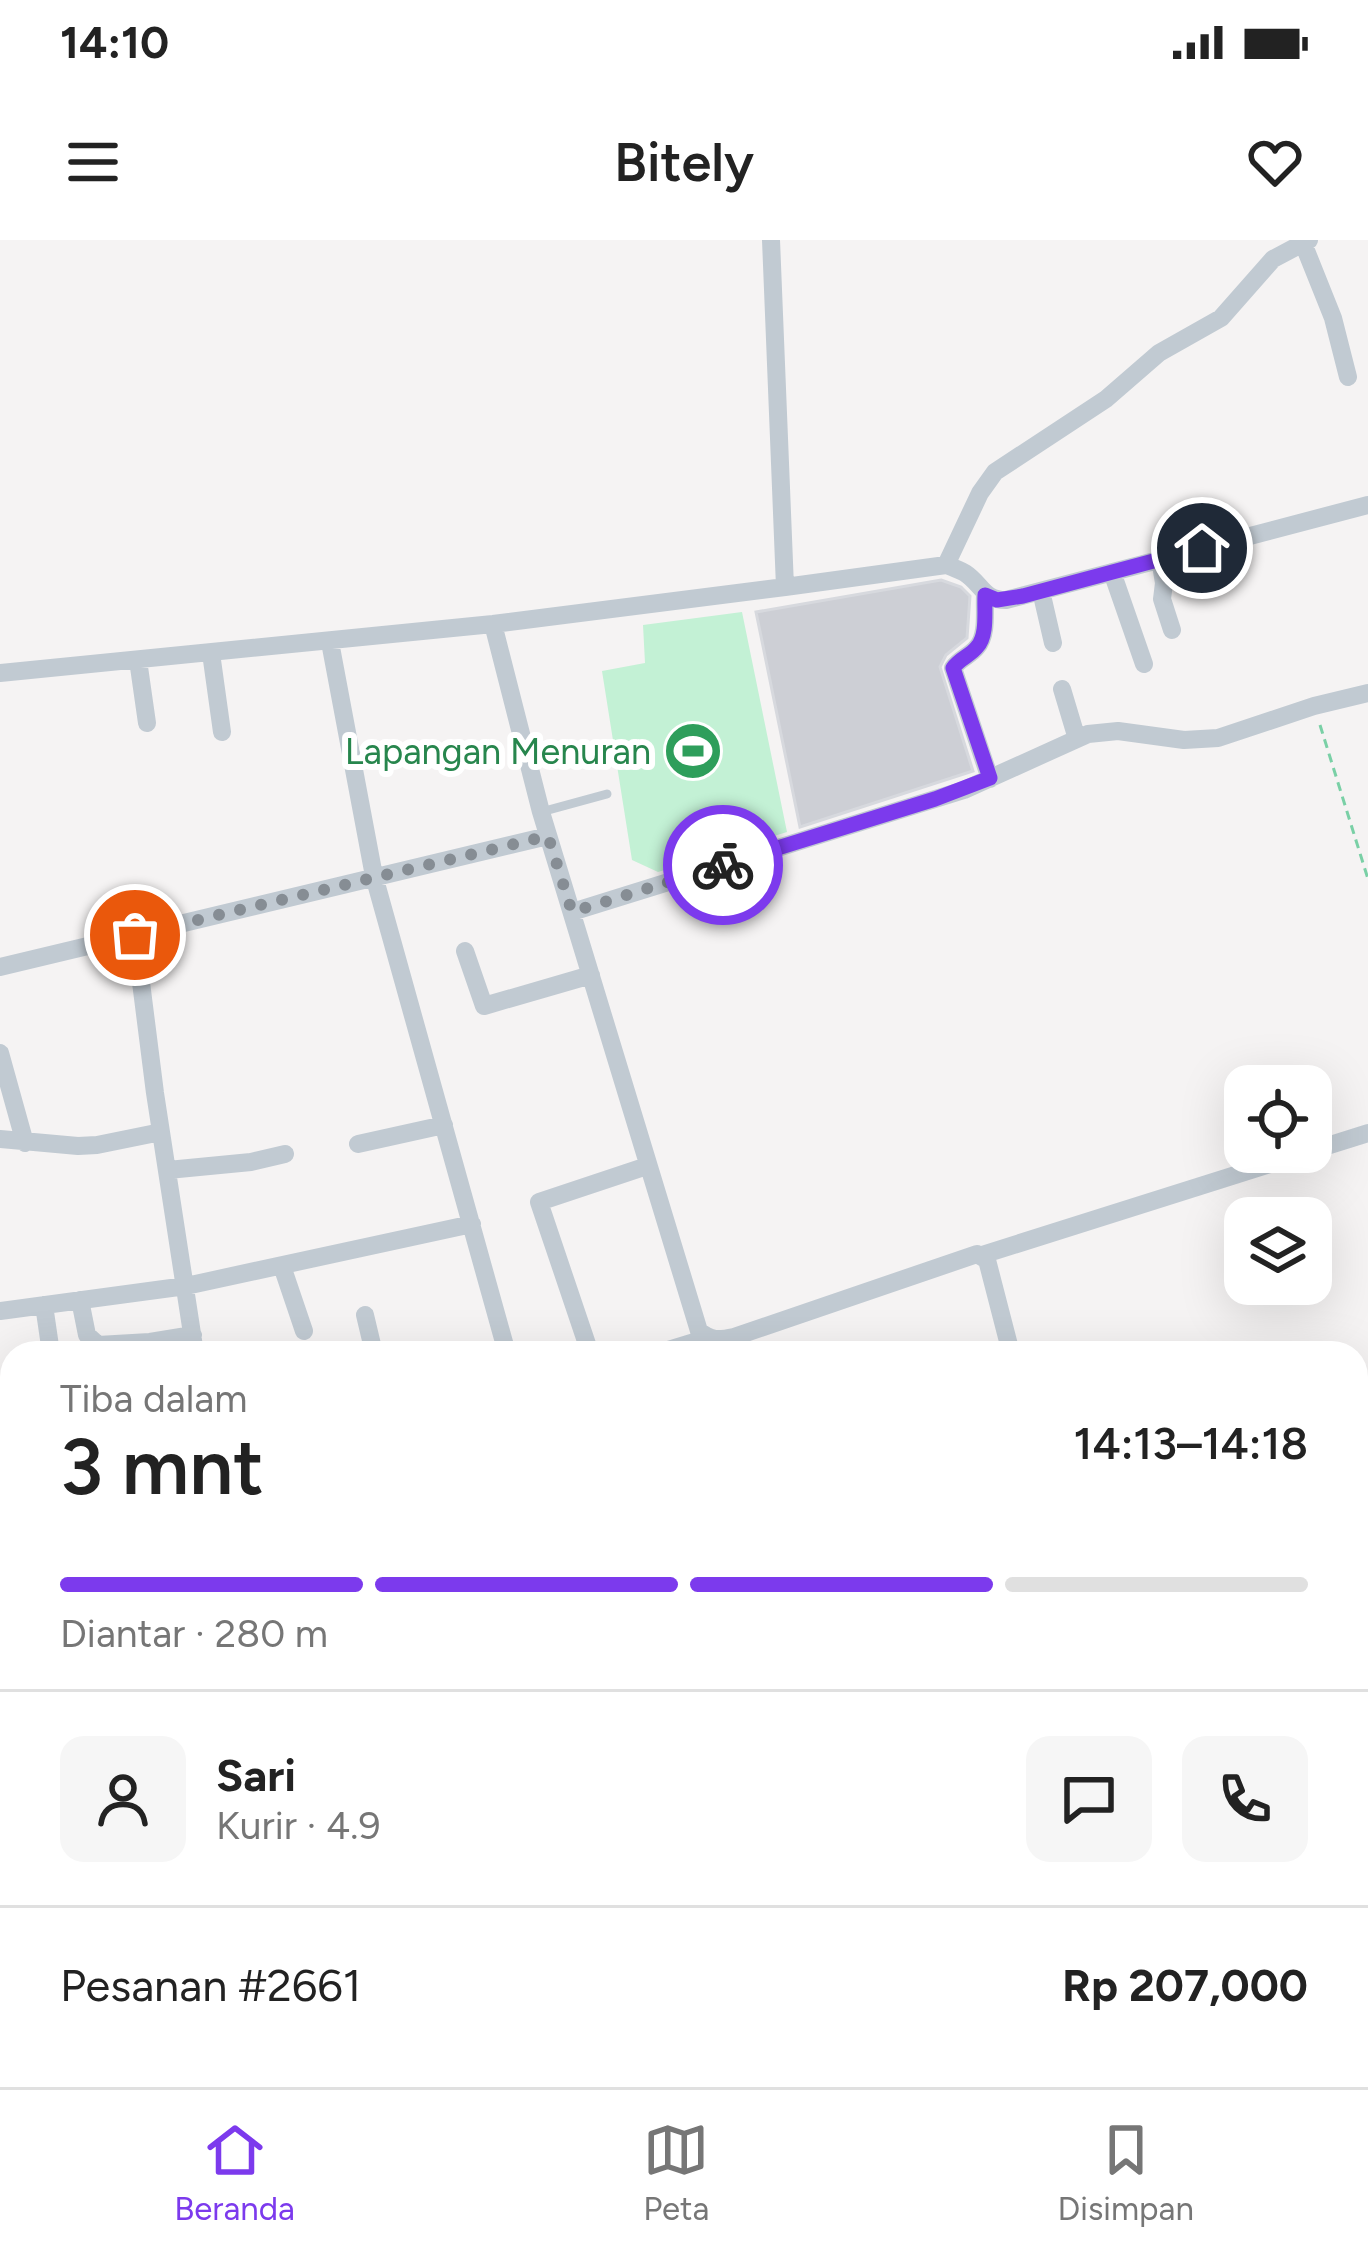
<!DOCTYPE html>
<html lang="id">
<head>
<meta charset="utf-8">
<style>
	body { margin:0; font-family:Figtree,sans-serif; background:#f6f6f6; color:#222; height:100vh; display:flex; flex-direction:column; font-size:45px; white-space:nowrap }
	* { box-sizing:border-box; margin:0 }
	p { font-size:39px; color:#767676 }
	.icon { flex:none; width:66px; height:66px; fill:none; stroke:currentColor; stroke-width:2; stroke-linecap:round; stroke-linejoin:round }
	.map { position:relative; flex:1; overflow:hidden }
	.drawer { position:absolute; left:0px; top:1101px; width:1368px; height:747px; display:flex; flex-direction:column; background:#fff; border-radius:36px 36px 0 0; box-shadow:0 12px 48px #0002 }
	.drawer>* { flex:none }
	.controls { position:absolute; left:1224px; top:825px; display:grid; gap:24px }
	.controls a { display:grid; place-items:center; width:108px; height:108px; border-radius:24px; background:#fff; box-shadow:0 12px 48px #0002; font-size:60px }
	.pin { position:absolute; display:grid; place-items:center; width:102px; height:102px; color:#fff; margin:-51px; border:6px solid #fff; border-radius:50%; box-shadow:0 3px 12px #0007 }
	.courier { position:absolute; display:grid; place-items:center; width:120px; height:120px; margin:-60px; border:9px solid #7c3aed; border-radius:50%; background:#fff; color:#222; box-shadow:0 3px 15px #0007 }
	.overview em { font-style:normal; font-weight:600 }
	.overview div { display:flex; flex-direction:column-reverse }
	.overview { display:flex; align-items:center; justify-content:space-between; height:204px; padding:0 60px }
	h1 { font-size:78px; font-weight:600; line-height:90px }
	.bar { display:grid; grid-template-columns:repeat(4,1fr); gap:18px 12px; align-content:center; height:144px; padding:0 60px }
	.bar i { height:15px; border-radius:9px; background:#e0e0e0 }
	.bar .active { background:#7c3aed }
	.bar p { grid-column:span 4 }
	.line { display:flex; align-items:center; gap:30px; padding:0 60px; border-top:3px solid #e0e0e0 }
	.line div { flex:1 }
	.round { display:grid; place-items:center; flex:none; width:126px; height:126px; border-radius:24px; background:#f6f6f6 }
	.status { display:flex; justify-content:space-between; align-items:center; height:84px; padding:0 60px; background:#fff; direction:ltr }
	.status svg { height:33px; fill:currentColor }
	header { display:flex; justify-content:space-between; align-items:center; height:156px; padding:0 60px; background:#fff; font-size:54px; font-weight:600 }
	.tab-bar { display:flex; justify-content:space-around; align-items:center; height:168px; border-top:3px solid #e0e0e0; background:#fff; font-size:33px; color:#767676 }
	.tab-bar a { display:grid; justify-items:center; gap:6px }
	.tab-bar .active { color:#7c3aed }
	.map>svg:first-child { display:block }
	.green { fill:#c3f1d5 }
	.building { fill:#cdcfd5; stroke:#d7d9de; stroke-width:3 }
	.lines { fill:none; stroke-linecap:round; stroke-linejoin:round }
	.path { stroke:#7ad0a6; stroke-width:3; stroke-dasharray:9 6; stroke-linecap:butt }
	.lane { stroke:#c1cad2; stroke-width:9 }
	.street { stroke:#c1cad2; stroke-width:18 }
	.done { stroke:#868d94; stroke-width:12; stroke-dasharray:0 21.6 }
	.route { stroke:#7c3aed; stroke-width:15 }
	.labels { text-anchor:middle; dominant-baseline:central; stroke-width:12; stroke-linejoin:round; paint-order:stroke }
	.leisure-label { font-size:36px; fill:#27864d; stroke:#fff; text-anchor:end }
</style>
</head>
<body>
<div class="status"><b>14:10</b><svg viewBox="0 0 49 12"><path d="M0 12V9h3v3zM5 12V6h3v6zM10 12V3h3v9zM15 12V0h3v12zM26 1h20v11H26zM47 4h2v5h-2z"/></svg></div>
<header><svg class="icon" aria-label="menu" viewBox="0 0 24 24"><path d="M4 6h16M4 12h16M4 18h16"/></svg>Bitely<svg class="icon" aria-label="heart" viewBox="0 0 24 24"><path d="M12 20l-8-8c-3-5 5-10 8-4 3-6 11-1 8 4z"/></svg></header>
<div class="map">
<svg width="1368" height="1847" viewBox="0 0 1368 1847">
	<rect width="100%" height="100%" fill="#f5f3f3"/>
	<!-- green -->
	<path class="green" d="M 742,372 L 787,592 L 658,632 L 632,620 L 602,431 L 645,423 L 643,385 Z"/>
	<!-- building -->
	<path class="building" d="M 941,340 L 961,347 L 970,356 L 967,398 L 946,415 L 940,427 L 973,531 L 800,587 L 756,372 Z"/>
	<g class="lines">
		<!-- path -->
		<path class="path" d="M 1320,485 L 1368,639"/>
		<!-- lane -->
		<path class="lane" d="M 541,572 L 607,554"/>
		<!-- street -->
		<path class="street" d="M 1303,3 L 1333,78 L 1348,137
			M 1160,319 L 1164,343 L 1162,359 L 1172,390
			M 946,325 L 980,253 L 995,232 L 1106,159 L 1159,113 L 1221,78 L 1273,19 L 1309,0
			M 1112,332 L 1144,424
			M 785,347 L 946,325 C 949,326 962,331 965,333 C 982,344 983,360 1006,360 L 1368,265
			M 1041,351 L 1053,403
			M 985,355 C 984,370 988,395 977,407 C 970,416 960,418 953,428 L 990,539
			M 493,384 L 541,572 L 699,1091 C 711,1101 719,1100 734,1097 L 977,1014 L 987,1020 L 1011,1113
			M 330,402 L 374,636 L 507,1113
			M 211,413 L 222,492
			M 138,420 L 147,483
			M 0,433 L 493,384 L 785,347 L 771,0
			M 1062,449 L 1077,499
			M 572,672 L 964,550 L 1088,494 L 1118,491 L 1184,500 L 1218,498 L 1314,466 L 1368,453
			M 135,695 L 155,853 L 195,1113
			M 465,711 L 484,766 L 591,735
			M 0,727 L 548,596
			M 0,813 L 25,903
			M 0,899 L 78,906 L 97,905 L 161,892
			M 358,904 L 444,885
			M 1311,911 L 1368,893
			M 168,930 L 251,922 L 285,914
			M 982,1015 L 1308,912
			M 282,1026 L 304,1091
			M 80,1060 L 87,1095 L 98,1105 L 150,1102 L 193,1095
			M 44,1065 L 51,1113
			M 0,1071 L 186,1046 L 472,984
			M 365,1075 L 374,1113
			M 590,1113 L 539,962 L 647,926
			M 658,1113 L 707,1098
			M 1356,1231 L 1368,1245
			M 6,1423 L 12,1457
			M 1356,1579 L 1368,1573
			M 1356,1717 L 1368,1714
			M 0,1826 L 12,1818
			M 329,1836 L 332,1847
			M 439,1836 L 446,1847
			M 749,1836 L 753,1847
			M 1253,1836 L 1259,1847
			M 245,1847 L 281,1836
			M 1149,1847 L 1166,1836"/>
	</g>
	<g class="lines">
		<!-- done -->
		<path class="done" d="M 135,695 L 548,596 L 572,672 L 723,625"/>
		<!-- route -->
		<path class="route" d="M 723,625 L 935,559 L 990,538 L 953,428 C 960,418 970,416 977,407 C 988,395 984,370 985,355 L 997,360 L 1023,356 L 1202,308"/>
	</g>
	<!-- icons -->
	<defs>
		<g id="stadium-disc" transform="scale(3)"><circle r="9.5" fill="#2e9e5b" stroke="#fff"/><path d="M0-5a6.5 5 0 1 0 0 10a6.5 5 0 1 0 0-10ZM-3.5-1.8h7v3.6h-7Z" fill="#fff"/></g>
	</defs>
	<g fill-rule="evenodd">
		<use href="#stadium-disc" x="693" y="511"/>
	</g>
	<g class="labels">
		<!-- leisure labels -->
		<g class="leisure-label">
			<text x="651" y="511">Lapangan Menuran</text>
		</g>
	</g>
</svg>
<div class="controls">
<a><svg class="icon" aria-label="locate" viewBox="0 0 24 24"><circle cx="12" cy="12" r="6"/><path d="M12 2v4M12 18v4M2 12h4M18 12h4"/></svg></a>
<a><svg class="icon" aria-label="layers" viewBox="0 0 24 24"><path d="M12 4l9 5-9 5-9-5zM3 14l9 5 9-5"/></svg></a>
</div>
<div class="pin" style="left:135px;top:695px;background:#ea580c"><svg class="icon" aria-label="bag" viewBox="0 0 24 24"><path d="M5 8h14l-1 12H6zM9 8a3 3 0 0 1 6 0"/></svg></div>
<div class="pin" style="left:1202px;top:308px;background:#1f2937"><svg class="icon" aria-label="home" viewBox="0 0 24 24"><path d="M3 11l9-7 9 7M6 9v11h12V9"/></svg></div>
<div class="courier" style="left:723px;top:625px"><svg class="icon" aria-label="bike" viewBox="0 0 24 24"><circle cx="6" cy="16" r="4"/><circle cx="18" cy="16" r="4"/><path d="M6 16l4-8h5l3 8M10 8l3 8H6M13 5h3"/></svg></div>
<section class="drawer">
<div class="overview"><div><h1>3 mnt</h1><p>Tiba dalam</p></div><em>14:13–14:18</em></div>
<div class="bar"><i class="active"></i><i class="active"></i><i class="active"></i><i></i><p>Diantar · 280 m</p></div>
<div class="line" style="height:216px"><a class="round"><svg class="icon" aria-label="person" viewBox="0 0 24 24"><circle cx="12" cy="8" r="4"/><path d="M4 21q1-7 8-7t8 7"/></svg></a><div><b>Sari</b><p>Kurir · 4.9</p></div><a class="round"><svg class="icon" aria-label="chat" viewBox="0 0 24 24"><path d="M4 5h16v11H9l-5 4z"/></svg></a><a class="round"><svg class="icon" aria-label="phone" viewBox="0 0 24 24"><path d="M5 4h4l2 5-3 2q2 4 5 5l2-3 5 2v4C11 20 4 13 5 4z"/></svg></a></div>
<div class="line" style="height:156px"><div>Pesanan #2661</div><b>Rp 207,000</b></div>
</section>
</div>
<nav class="tab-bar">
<a class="active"><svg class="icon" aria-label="home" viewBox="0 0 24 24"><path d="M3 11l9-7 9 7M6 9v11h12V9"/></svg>Beranda</a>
<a><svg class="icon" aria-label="map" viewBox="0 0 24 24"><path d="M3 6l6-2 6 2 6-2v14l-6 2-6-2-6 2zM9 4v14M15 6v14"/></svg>Peta</a>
<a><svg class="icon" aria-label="saved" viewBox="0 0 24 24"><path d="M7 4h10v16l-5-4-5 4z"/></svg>Disimpan</a>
</nav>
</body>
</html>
